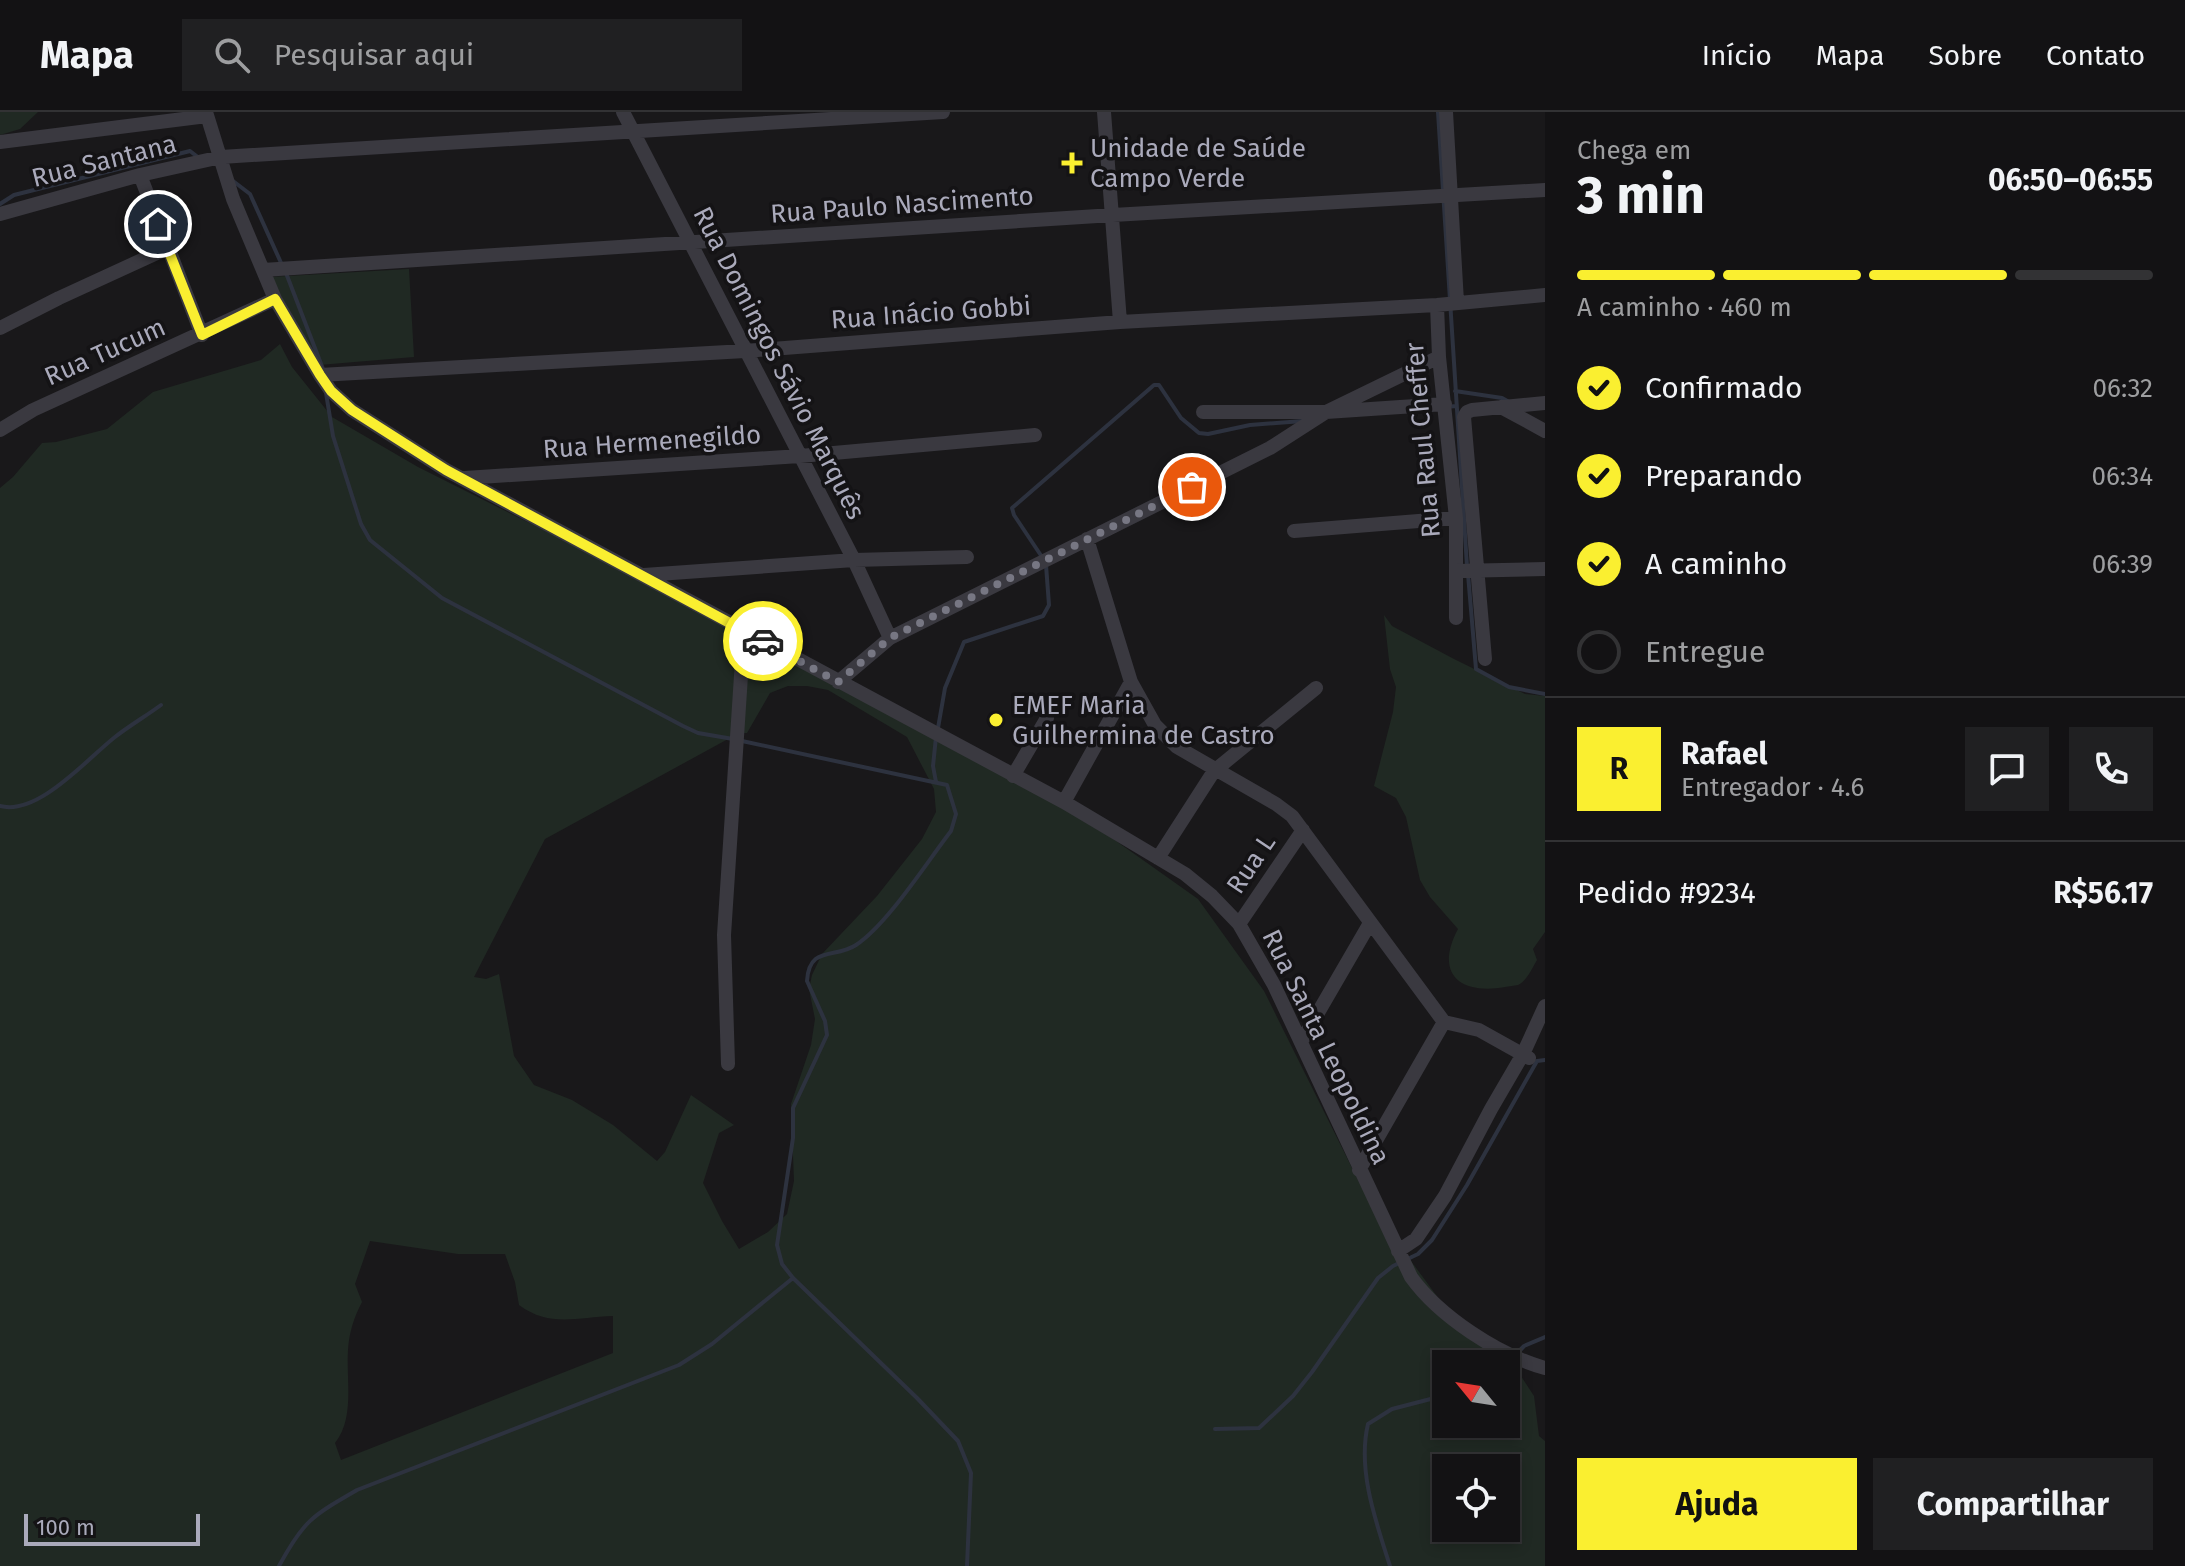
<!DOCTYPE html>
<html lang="pt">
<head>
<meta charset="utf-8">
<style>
	body { margin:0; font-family:"Fira Sans",sans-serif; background:#202022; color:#f1f3f6; height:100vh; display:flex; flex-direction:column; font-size:30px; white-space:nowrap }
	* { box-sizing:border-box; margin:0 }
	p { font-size:26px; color:#9d9ea0 }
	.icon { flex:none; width:44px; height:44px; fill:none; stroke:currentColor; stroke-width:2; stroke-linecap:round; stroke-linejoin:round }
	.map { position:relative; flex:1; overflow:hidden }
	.details { display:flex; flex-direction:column; background:#131214; width:640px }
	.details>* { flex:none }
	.needle { width:52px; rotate:300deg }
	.buttons { position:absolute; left:1432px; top:1238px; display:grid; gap:16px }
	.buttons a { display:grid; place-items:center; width:88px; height:88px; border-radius:0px; background:#131214; box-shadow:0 4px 12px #0003,0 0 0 2px #323234; font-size:40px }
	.scale { position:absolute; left:24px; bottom:20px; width:176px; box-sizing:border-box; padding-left:8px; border:4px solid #aab; border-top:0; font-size:22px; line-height:28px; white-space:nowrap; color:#aab; -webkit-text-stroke:6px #141315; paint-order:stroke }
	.pin { position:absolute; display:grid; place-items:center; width:68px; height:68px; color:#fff; margin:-34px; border:4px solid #fff; border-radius:50%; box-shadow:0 2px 8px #0007 }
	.courier { position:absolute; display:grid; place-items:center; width:80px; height:80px; margin:-40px; border:6px solid #faef30; border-radius:50%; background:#fff; color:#222; box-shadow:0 2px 10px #0007 }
	.headline em { font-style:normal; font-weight:700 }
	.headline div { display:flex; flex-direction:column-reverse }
	.headline { display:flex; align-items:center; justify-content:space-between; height:136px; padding:0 32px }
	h1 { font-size:52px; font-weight:700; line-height:60px }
	.bar { display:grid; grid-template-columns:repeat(4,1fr); gap:12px 8px; align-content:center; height:96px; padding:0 32px }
	.bar i { height:10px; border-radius:6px; background:#323234 }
	.bar .on { background:#faef30 }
	.bar p { grid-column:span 4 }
	.line { display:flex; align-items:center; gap:20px; padding:0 32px; border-top:2px solid #323234 }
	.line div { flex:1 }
	.round { display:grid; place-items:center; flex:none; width:84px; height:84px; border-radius:0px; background:#202022 }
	ol { padding:0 32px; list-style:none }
	li { display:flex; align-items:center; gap:24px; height:88px }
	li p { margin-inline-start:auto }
	li .icon { padding:8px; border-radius:50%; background:#faef30; color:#111; stroke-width:4 }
	li:last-child { color:#9d9ea0 }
	li i { width:44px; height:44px; border:4px solid #323234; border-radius:50% }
	.action { display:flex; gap:16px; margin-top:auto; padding:16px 32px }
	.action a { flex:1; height:92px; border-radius:0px; background:#faef30; color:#111; font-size:32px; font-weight:700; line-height:92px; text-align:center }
	.action a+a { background:#202022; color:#f1f3f6 }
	header { display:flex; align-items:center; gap:48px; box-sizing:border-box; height:112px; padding:0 40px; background:#131214; border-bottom:2px solid #323234 }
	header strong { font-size:38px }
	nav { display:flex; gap:44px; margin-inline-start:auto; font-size:28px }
	.search { width:560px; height:72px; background:#202022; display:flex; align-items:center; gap:20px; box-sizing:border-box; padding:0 28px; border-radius:0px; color:#9d9ea0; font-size:30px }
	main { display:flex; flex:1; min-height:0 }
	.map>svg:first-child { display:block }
	.green { fill:#202923; fill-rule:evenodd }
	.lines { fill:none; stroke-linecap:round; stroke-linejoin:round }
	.stream { stroke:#2d323f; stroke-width:4 }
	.street { stroke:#3a3940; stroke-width:14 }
	.done { stroke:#777783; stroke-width:8; stroke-dasharray:0 14.4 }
	.route { stroke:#faef30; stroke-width:10 }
	.poi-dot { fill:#faef30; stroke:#141315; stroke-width:3 }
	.labels { text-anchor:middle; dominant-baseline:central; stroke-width:7; stroke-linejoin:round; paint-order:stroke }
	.poi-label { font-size:26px; fill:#aab; stroke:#141315; text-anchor:start }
	.street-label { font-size:26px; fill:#aab; stroke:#141315 }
</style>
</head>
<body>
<header>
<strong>Mapa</strong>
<div class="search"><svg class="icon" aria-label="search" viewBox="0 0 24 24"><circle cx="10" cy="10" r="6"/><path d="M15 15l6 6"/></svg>Pesquisar aqui</div>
<nav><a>Início</a><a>Mapa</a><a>Sobre</a><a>Contato</a></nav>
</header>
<main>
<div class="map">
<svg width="1545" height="1454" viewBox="0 0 1545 1454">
	<rect width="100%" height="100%" fill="#19181a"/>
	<!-- green -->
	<path class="green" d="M 0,0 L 38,0 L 20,17 L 0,23 Z
		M 409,157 L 414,245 L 319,253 L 270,165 Z
		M 280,232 L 292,255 L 332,305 L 418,355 L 663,478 L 1068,695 L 1198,787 L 1264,879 L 1358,1068 L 1394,1126 L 1456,1210 L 1511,1249 L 1534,1284 L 1539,1324 L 1545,1329 L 1545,1454 L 0,1454 L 0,376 L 13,365 L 42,331 L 56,330 L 107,317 L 153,280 L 261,248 ZM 788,574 L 807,574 L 828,578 L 907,625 L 934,677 L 936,700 L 922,727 L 877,784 L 822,842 L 812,863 L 809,877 L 815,907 L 811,933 L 791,992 L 794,1069 L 787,1102 L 768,1120 L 739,1137 L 722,1109 L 703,1071 L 719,1021 L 734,1013 L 691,983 L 665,1040 L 657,1049 L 613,1013 L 572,988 L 534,973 L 514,944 L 499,862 L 486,867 L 474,865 L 545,727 L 739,621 L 747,621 L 770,581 ZM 370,1129 L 458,1142 L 505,1142 L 515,1170 L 519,1193 C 550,1216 577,1205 613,1204 L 613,1241 L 341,1348 L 335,1331 C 355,1306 346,1268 348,1238 C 349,1221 354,1205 362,1190 L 355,1172 ZM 1446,1252 L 1506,1252 L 1506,1312 L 1446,1312 ZM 1446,1356 L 1506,1356 L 1506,1416 L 1446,1416 Z
		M 1384,503 L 1392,514 L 1454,547 L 1525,582 L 1545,584 L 1545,820 L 1533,837 L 1537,848 C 1532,856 1527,869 1518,873 C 1514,874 1509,874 1505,875 C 1460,883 1434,862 1458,817 L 1430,785 L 1420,768 L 1406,705 L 1396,686 L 1374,674 L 1393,600 L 1396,575 L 1390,557 Z"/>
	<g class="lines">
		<!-- stream -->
		<path class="stream" d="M 1438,0 L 1467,454
			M 233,69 L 250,82 L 282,153
			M 0,92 L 14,83 L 190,39 L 199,46
			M 286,161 L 323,257
			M 1455,279 L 1502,286 L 1511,291
			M 326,281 L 333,324 L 361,412 L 370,428 L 442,486 L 683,614 L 698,621 L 733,627
			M 1446,295 L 1456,294
			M 1042,445 L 1014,403 L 1012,396 L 1154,273 L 1159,273 L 1181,306 L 1199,321 L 1208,322 L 1250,313 L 1303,309
			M 1468,462 L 1476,557 L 1509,575 L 1545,582
			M 938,616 L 945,576 L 964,530 L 1043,504 L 1049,493 L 1046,453
			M 742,629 L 947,673 L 956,702 L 951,719 C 927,750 887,813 856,833 C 835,847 809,833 807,869 L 825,909 L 827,923 L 793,996 L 793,1026 L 777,1133 L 782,1152 L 793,1166 L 917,1286 L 958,1329 L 971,1361 L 967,1454
			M 936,670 L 933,654 L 936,625
			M 0,694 C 38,704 87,647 115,625 C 129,614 146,604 161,593
			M 1506,1253 L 1524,1234 L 1545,1225
			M 1215,1317 L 1259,1316 L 1293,1284 L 1312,1260 L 1378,1166 L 1393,1154 L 1418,1142 L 1432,1128 L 1467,1073 L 1537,949 L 1545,948
			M 279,1454 C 304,1408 312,1404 357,1378 L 679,1253 L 712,1232 L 793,1166
			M 1390,1454 C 1376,1410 1357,1358 1368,1312 L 1392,1297 L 1446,1283"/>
		<!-- street -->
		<path class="street" d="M 206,0 L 233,87 L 275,187 L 320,263 L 331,279 L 352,298 L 446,358 L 1064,690 L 1185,762 L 1212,784 L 1239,812 L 1274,873 L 1411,1165 C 1439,1204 1498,1243 1545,1256
			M 623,0 L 854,448 L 890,526
			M 1104,0 L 1120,210
			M 1446,0 L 1457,190
			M 0,30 L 207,4
			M 140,63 L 202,223
			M 0,102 L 140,63 L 221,45 L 943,0
			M 263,158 L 1113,103 L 1545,78
			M 1437,193 L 1439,245 L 1456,406 L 1456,506
			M 0,216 L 59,186 L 168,136
			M 320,263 L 745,239 L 1120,210 L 1437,193 L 1545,183
			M 1501,295 L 1545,319
			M 1203,300 L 1326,300 L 1445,292
			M 0,318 L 33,298 L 275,187
			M 465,366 L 800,344 L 1035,323
			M 1294,419 L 1456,406
			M 1087,427 L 1131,570 L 1155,613 L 1177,635 L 1276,692 L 1292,704 L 1444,910
			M 1456,459 L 1545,457
			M 644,463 L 854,448 L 967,445
			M 1485,547 L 1464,305 L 1467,300 L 1472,298 L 1545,291
			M 838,570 L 890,526 L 1270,336 L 1326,300 L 1439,245
			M 1013,664 L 1047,606
			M 1064,690 L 1131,570
			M 1158,746 L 1214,659 L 1316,576
			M 1239,812 L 1303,718
			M 1444,910 L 1479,918 L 1529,946
			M 1301,930 L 1370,811
			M 728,952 L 724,823 L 744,518
			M 1359,1058 L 1444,910
			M 1398,1139 L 1416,1127 L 1445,1084 L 1491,997 L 1523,942 L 1545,894"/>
	</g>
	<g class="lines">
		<!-- done -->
		<path class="done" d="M 763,529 L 838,570 L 890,526 L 1192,375"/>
		<!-- route -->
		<path class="route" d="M 158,112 L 202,223 L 275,187 L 320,263 L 331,279 L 352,298 L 446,358 L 763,529"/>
	</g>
	<!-- markers -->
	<g class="poi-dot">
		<path d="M1068 39h8v8h8v8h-8v8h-8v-8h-8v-8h8z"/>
		<circle cx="996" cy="608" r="8"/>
	</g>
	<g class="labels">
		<!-- poi labels -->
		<g class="poi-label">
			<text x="1090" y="36">Unidade de Saúde<tspan x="1090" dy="30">Campo Verde</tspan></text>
			<text x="1012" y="593">EMEF Maria<tspan x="1012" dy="30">Guilhermina de Castro</tspan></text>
		</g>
		<!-- street labels -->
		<g class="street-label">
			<text transform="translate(104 49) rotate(-14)">Rua Santana</text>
			<text transform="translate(902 93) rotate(-4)">Rua Paulo Nascimento</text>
			<text transform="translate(931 201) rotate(-4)">Rua Inácio Gobbi</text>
			<text transform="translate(105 240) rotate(-24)">Rua Tucum</text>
			<text transform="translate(779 251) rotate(63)">Rua Domingos Sávio Marquês</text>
			<text transform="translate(1423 328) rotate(-95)">Rua Raul Cheffer</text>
			<text transform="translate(652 330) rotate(-4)">Rua Hermenegildo</text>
			<text transform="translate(1251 752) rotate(-56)">Rua L</text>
			<text transform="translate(1326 935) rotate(64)">Rua Santa Leopoldina</text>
		</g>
	</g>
</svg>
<div class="buttons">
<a><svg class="needle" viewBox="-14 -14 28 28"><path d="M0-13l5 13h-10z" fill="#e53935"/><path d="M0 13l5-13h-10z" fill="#9d9ea0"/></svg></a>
<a><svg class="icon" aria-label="locate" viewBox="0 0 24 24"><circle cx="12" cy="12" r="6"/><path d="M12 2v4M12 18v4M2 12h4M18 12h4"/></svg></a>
</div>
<div class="scale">100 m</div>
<div class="pin" style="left:1192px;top:375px;background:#ea580c"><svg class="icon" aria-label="bag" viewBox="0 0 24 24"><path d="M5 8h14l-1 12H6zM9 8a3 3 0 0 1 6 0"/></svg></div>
<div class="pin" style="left:158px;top:112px;background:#1f2937"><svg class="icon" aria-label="home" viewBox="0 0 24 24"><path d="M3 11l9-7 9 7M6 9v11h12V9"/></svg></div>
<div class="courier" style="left:763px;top:529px"><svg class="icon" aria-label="car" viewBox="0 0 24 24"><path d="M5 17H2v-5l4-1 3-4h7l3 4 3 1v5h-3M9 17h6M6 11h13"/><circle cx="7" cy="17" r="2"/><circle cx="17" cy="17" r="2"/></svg></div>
</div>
<section class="details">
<div class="headline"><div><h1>3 min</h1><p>Chega em</p></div><em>06:50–06:55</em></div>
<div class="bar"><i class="on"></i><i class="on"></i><i class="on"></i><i></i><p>A caminho · 460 m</p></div>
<ol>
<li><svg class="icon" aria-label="check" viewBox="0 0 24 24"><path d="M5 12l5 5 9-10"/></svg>Confirmado<p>06:32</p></li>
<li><svg class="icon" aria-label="check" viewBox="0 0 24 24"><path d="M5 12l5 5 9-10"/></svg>Preparando<p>06:34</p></li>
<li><svg class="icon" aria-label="check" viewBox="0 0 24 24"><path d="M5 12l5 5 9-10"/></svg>A caminho<p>06:39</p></li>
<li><i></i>Entregue</li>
</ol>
<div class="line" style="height:144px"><b class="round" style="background:#faef30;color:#111">R</b><div><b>Rafael</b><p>Entregador · 4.6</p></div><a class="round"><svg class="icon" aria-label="chat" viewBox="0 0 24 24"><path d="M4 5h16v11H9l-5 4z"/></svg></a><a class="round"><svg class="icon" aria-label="phone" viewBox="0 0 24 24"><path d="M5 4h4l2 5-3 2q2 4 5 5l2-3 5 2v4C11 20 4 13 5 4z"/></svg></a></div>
<div class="line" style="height:104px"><div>Pedido #9234</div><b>R$56.17</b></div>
<div class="action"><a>Ajuda</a><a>Compartilhar</a></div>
</section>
</main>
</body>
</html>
